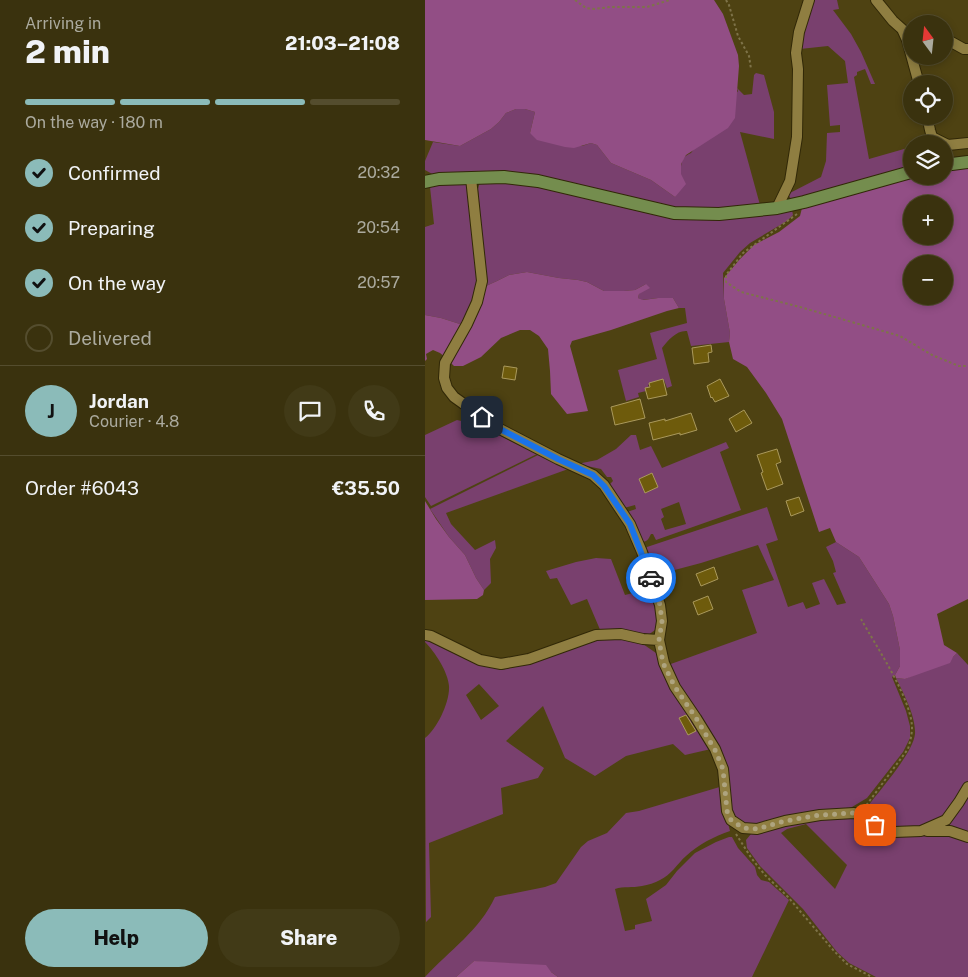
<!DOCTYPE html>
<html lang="en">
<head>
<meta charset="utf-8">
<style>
	body { margin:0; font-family:"Public Sans",sans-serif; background:#413a17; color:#f1f3f6; height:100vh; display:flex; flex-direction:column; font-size:19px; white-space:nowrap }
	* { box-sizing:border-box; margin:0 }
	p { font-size:16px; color:#abaa9e }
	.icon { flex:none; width:28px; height:28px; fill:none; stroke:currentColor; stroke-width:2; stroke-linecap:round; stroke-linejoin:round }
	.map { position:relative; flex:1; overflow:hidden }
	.panel { display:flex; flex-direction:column; background:#3a320e; width:425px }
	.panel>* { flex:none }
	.needle { width:32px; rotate:345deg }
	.controls { position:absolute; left:478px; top:15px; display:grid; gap:10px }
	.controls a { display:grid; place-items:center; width:50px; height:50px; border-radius:50%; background:#3a320e; box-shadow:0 2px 8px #0003,0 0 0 1px #544d2e; font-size:25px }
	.pin { position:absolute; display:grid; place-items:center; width:42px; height:42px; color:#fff; margin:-21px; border-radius:10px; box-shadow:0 2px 8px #0006 }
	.courier { position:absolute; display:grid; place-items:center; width:50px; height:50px; margin:-25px; border:4px solid #1a73e8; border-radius:50%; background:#fff; color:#222; box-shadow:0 1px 6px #0007 }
	.headline em { font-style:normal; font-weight:800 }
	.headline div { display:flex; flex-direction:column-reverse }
	.headline { display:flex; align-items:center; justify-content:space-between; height:85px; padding:0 25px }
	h1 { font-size:32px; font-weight:800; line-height:38px }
	.bar { display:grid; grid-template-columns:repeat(4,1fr); gap:8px 5px; align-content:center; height:60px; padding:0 25px }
	.bar i { height:6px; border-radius:4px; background:#544d2e }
	.bar .selected { background:#8bbbb9 }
	.bar p { grid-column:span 4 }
	.line { display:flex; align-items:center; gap:12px; padding:0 25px; border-top:1px solid #544d2e }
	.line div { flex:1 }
	.round { display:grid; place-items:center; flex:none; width:52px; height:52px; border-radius:26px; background:#413a17 }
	ol { padding:0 25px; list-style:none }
	li { display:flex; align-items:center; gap:15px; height:55px }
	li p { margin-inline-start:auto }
	li .icon { padding:5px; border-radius:50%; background:#8bbbb9; color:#111; stroke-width:4 }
	li:last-child { color:#abaa9e }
	li i { width:28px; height:28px; border:2px solid #544d2e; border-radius:50% }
	.button { display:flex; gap:10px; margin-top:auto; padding:10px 25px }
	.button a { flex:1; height:58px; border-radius:30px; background:#8bbbb9; color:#111; font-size:20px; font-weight:800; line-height:58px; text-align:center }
	.button a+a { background:#413a17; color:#f1f3f6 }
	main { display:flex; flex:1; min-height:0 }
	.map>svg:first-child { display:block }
	.green { fill:#79406e; fill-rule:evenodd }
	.forest { fill:#924e85; fill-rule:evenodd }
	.building { fill:#6e5b0c; stroke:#aa995c }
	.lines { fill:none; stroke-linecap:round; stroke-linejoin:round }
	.street-casing { stroke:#312807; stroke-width:12 }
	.secondary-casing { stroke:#312807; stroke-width:14 }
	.path { stroke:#7e7349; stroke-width:2; stroke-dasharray:2.5 2.5; stroke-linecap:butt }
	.street { stroke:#8f7e41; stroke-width:10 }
	.secondary { stroke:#748d4e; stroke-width:12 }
	.done { stroke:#aea47f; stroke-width:5; stroke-dasharray:0 9 }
	.route { stroke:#1a73e8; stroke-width:6 }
</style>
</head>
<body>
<main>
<section class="panel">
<div class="headline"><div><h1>2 min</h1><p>Arriving in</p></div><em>21:03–21:08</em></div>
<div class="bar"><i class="selected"></i><i class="selected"></i><i class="selected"></i><i></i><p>On the way · 180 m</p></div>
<ol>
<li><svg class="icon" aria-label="check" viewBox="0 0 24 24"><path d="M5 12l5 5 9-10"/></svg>Confirmed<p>20:32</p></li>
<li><svg class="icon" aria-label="check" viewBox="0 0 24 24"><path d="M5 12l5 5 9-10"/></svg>Preparing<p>20:54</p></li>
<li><svg class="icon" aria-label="check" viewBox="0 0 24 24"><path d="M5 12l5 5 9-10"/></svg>On the way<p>20:57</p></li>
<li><i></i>Delivered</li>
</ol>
<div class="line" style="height:90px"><b class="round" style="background:#8bbbb9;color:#111">J</b><div><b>Jordan</b><p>Courier · 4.8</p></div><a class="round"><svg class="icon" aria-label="chat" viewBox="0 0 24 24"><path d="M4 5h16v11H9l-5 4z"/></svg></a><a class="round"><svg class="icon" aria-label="phone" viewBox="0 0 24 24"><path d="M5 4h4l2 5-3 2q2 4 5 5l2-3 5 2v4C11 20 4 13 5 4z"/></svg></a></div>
<div class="line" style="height:65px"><div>Order #6043</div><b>€35.50</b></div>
<div class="button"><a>Help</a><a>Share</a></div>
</section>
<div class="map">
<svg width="543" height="977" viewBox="0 0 543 977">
	<rect width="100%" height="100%" fill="#4e4212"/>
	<!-- green -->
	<path class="green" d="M 387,0 L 412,0 L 414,9 L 408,10 L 426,34 L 436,52 L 450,84 L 446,84 L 440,69 L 432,72 L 432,75 L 429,77 L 444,159 L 486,147 L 486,168 L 366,199 L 363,194 L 396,177 L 401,161 L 402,133 L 415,132 L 415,125 L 405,126 L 402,85 L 423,83 L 420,61 L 403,46 L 375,49 Z
		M 331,73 L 339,75 L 349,112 L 349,139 L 315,132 L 335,205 L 302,209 L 241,207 L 170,192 L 11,176 L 0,170 L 0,161 L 8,142 L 35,146 L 66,129 L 74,122 L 81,113 L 91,109 L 100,109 L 110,112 L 105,133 L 157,146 L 166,143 L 172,145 L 186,163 L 226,180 L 250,197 C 252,190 254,183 255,177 C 257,165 254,158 266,153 L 313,91 L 312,88 L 319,95 L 327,94 L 329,75 Z
		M 81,181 L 131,190 L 199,208 L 235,216 L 367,210 L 368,215 L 362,221 L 325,243 L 315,252 L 298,273 L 299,299 L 305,333 L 304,342 L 266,346 L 262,331 C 252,330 243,340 237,348 L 247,386 L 242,388 L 239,380 L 223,385 L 225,390 L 213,393 L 214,397 L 201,401 L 193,370 L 232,359 L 225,333 L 262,323 L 260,308 L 254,308 L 248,298 L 233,298 L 217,300 L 213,298 L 214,294 L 221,284 L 210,290 L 199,291 L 179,291 L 162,282 L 153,280 L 134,278 L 102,272 L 84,275 L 72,281 L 61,286 L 53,189 L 55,182 Z
		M 22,182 L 39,182 L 42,185 L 53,291 L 38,325 L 16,318 L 0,315 L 0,227 L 9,224 L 5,187 Z
		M 32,420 L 53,425 L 112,454 L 6,506 L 0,497 L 0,435 Z
		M 206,435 L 211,435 L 215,450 L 226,446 L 237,468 L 301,442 L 304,448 L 295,452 L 316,510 L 231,540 L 228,534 L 226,534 C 223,540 222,542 216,542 L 202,512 L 211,509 L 210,505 L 199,508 L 186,488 L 185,484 L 188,481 L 186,477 L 182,477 L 176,469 L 157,465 L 157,463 L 172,460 L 191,449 ZM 254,502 L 261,524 L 240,530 L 236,519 L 239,517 L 236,509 Z
		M 113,455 L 146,468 L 21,513 L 26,524 L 50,550 L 70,540 L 71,548 L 65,559 L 66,583 L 59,590 L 51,578 L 40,555 L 24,537 L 5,509 Z
		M 342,507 L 353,540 L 341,544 L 363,607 L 378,602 L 381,609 L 395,604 L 387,583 L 399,579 L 412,605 L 421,603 L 408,573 L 411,572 L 408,561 L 401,547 L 411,542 L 434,557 L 464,604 L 468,616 L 475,650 L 475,666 L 470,675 L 467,677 L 481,711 L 485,726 L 485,738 L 478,752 L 442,798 L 427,807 L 419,810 L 336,824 L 322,825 L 314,821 L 305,811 L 303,777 L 246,673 L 243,665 L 332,633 L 317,590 L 349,580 L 333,545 L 276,563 L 242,572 L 231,563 L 226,556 L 222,558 L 220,550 L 222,547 Z
		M 171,558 L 186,559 L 200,595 L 227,588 L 233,613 L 233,623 L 230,630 L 223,635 L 176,632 L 162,599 L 146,605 L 132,578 L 125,579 L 121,571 L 151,562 Z
		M 171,639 L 198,639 L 215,642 L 231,653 L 286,749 L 260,755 L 248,744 L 201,756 L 170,776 L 140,758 L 118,706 L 81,741 L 119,768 L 113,778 L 76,788 L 78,814 L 4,843 L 6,917 L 1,922 L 0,738 C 12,729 25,702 24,686 C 23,672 10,652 0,642 L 0,640 L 76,670 L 99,665 ZM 54,684 L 74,706 L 56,720 L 41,695 Z
		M 532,653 L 543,665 L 543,782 L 541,787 L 527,805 L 513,820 L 499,827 L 467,830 L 445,818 L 443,812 L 443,806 C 455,790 488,753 490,734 C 491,717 479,694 471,678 L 480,679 L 528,657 Z
		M 298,786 L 298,804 L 305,831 C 288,837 274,844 261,856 C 252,864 246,875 235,880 C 230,883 223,885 217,886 C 207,888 199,886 190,889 L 200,931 L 210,929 L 210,925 L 227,921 L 221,899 L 241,885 L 252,871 L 270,853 L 291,842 L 304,837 L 307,837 L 313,848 L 330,867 L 332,875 L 336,880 L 344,882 L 364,900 L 327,977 L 133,977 L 126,972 L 49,961 L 31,977 L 0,977 C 24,951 55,930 70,897 L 120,887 L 131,883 L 156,847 L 163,841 L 182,833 L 201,813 L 214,811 Z
		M 543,794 L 543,833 L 525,828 L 523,824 Z
		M 396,817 L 426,818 L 448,827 L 543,838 L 543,977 L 451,977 L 424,963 L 412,952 L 378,909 L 335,866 L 322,848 L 321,840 L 326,834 L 365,823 ZM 381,824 L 422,865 L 410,889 L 356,833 L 362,829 Z"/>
	<!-- forest -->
	<path class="forest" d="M 0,0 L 289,0 L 298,14 L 313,55 L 314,66 L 310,118 L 303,128 L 261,155 L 256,164 L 256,174 L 261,184 L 250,197 L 226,180 L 186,163 L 172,145 L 166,143 L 149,148 L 140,147 L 112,140 L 105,133 L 110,112 L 100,109 L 91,109 L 81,113 L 74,122 L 66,129 L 35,146 L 0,140 Z
		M 543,166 L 543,599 L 512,614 L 519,645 L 532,653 L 528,657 L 525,663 L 480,679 L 471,678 L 470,675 L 475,666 L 475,650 L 468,616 L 464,604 L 434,557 L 411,542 L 405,528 L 394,532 L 357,419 L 341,393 L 322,367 L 308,359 L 304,342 L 305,333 L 299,299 L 299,278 L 315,259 L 329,245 L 354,232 L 375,216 L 377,208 L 490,176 L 519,176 L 519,170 ZM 486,204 L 519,204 L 519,236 L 486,236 ZM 486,264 L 519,264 L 519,296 L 486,296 Z
		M 102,272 L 134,278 L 153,280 L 162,282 L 179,291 L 199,291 L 210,290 L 221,284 L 225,288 L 214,294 L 213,298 L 218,300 L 233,298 L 248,298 L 254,308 L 242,311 L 186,330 L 147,341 L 145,346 L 163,411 L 142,414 L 126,394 L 125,371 L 123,349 L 114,336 L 105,330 L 95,330 L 76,338 L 56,357 L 38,366 L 29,366 L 26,363 L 56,306 L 61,286 L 72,281 L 84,275 Z
		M 0,315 L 16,318 L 38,325 L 20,357 L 15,353 L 8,350 L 1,354 L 2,359 L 0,361 Z
		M 0,501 L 11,519 L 24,537 L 40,555 L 51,578 L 59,590 L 58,595 L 52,599 L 0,600 Z
		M 49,961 L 121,965 L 126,972 L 133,977 L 31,977 Z"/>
	<!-- building -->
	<path class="building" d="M 286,345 L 287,352 L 283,353 L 284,362 L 269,364 L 267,348 Z
		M 79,366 L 92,368 L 90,380 L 77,378 Z
		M 238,379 L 242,395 L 223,399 L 220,388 L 225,387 L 224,383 Z
		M 295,379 L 304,396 L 290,402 L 287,397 L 286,398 L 282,386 Z
		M 215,399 L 220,418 L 190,425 L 186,407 Z
		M 319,410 L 327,423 L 311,432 L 304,419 Z
		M 266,413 L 272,430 L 255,435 L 255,433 L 228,440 L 224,423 L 240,419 L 240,421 Z
		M 352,449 L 356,462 L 351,464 L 358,484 L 342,490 L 336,473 L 338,472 L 332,455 Z
		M 227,473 L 233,487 L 220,493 L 214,479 Z
		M 374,497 L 379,511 L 366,516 L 361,501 Z
		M 289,567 L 293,579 L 276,586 L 271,574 Z
		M 283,596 L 288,609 L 273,615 L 268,602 Z
		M 261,715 L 271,731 L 263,735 L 254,718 Z"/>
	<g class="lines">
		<!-- street casing -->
		<g class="street-casing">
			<path id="street" d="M 451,0 L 468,21 L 477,29 L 482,40 L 494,84
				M 519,38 L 539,49 L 543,49
				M 502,116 L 505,130 L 507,137 L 523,145 L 543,143
				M 46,178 L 57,281 L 52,302 L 42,324 L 20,363 L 19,378 L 22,388 L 29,397 L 71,427 L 133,459 L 168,475 L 179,485 L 205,524 L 217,552 L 235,605 L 237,621 L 234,640 L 239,663 L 250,687 L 271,718 L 290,749 L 298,769 L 302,811 L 306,820 L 318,828 L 332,829 L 360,821 L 395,815 L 429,813 L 435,815 L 450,825 L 460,830 L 469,832 L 496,831 L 521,820 L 534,802 L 543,787
				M 352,208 L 365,181 L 372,137 L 373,69 L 371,53 L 374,32 L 384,0
				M 0,635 L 6,636 L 55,660 L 76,664 L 104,659 L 171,635 L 196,634 L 218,639 L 234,640
				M 502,831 L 525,831 L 543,837"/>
		</g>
		<!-- secondary casing -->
		<g class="secondary-casing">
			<path id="secondary" d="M 519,165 L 543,162
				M 0,182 L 14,179 L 79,177 L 113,181 L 249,213 L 294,214 L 352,208 L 379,202 L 486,172"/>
		</g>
		<!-- path -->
		<path class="path" d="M 150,0 L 161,8 L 169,9 L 185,7 L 222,7 L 245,0
			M 301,0 L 304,5 L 313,36 L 324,56 L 326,69
			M 372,214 L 318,253 L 301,275 L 301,282 L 316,292 L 375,307 L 475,336 L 507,355 L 534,366 L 543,366
			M 436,619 C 451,646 486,698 487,727 C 487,735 485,742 483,749 L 440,807
			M 311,834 L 327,859 L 340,875 L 363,897 L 409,951 L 422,964 L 447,977"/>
		<!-- street -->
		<use href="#street" class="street"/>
		<!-- secondary -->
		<use href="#secondary" class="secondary"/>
	</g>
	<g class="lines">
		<!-- done -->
		<path class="done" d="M 226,578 L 235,605 L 237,622 L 234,640 L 238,663 L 250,687 L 271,718 L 290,750 L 298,769 L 302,811 L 306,820 L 318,828 L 332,829 L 360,821 L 395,815 L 429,813 L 435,815 L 450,825"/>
		<!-- route -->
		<path class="route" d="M 57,417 L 71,427 L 133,459 L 168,475 L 179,486 L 205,524 L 226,578"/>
	</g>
</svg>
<div class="controls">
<a><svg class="needle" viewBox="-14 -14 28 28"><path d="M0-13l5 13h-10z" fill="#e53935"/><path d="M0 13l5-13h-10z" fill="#abaa9e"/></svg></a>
<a><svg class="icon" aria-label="locate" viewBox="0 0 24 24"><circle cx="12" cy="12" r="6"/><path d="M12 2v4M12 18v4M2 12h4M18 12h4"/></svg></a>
<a><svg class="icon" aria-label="layers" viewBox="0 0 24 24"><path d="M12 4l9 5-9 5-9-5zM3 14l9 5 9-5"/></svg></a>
<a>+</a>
<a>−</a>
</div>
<div class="pin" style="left:450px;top:825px;background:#ea580c"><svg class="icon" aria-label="bag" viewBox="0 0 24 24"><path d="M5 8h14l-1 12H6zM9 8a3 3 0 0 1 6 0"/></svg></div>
<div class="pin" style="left:57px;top:417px;background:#1f2937"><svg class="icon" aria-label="home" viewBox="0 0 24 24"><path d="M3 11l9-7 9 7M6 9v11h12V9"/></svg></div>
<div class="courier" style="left:226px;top:578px"><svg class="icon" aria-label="car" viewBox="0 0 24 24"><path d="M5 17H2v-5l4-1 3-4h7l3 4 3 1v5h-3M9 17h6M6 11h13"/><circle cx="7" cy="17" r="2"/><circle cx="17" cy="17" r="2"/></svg></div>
</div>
</main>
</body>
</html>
